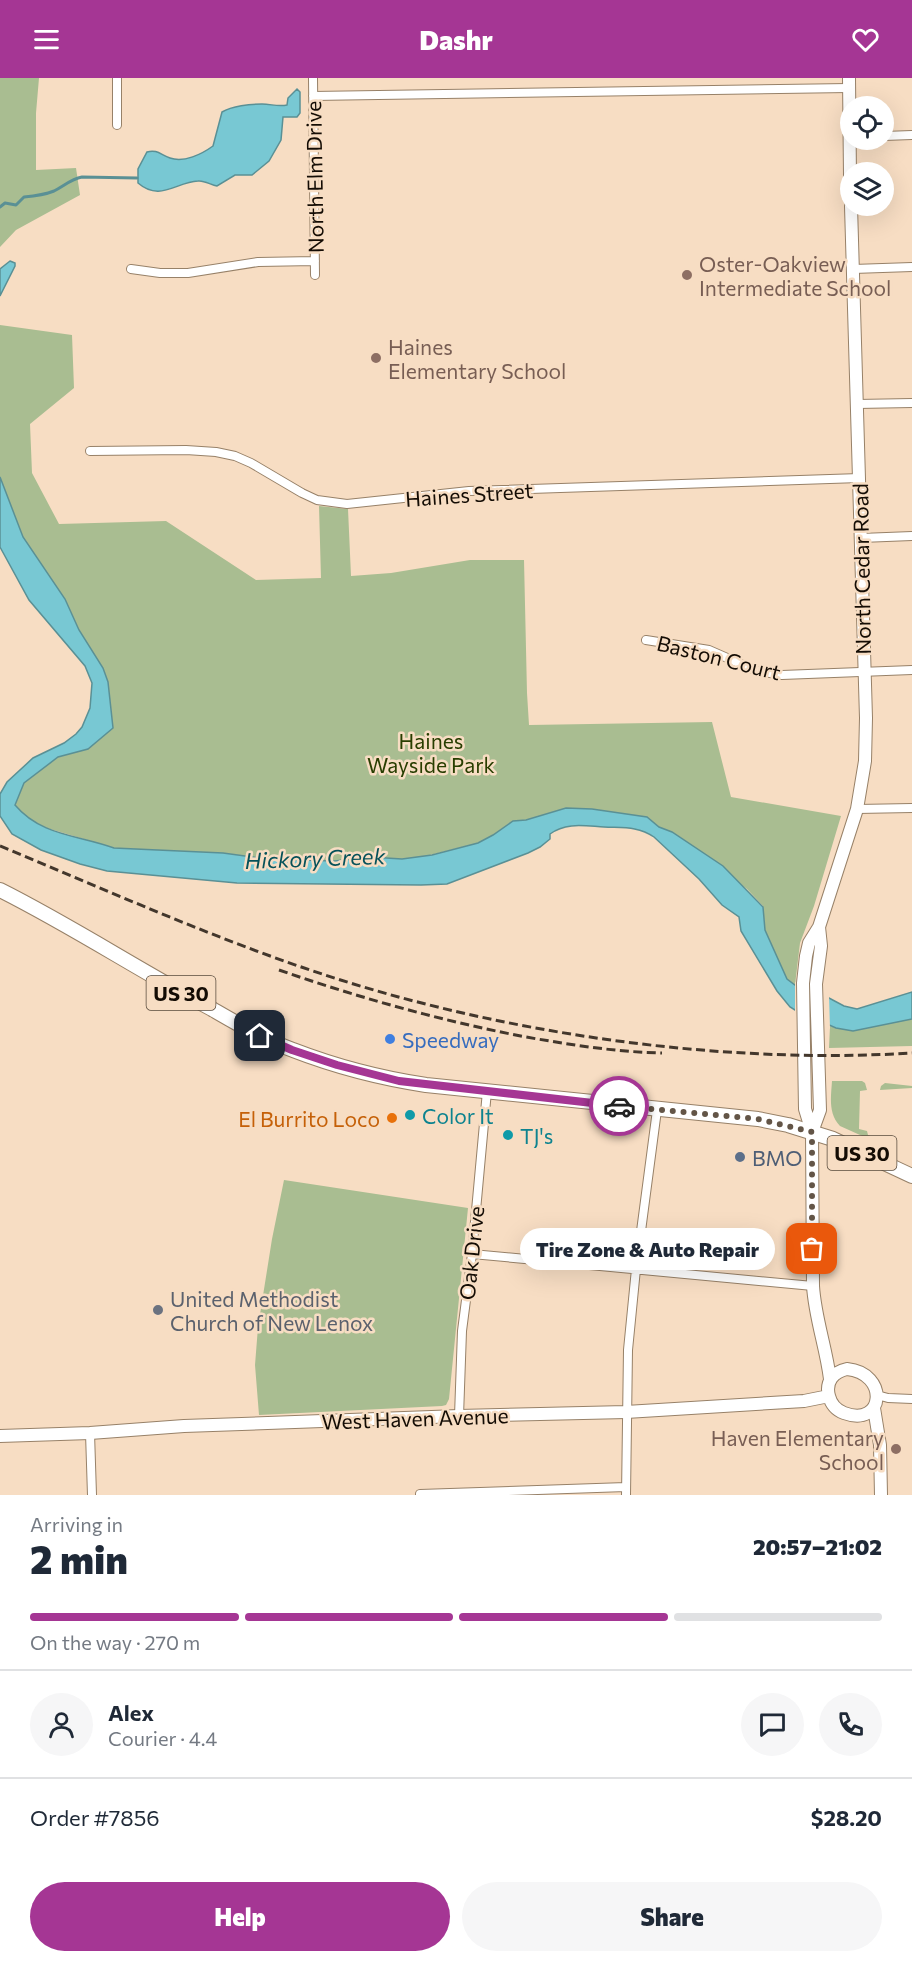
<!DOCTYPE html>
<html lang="en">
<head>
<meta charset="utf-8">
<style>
	body { margin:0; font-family:Commissioner,sans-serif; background:#f6f6f7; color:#1f2937; height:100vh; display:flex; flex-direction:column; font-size:22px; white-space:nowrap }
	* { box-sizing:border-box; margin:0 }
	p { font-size:20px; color:#747a83 }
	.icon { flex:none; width:33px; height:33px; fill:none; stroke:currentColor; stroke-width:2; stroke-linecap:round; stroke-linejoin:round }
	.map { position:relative; height:1417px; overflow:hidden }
	.drawer { display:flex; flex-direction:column; background:#fff; flex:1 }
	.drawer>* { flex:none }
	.fabs { position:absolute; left:840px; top:18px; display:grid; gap:12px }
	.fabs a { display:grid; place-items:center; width:54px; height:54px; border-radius:50%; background:#fff; box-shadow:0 6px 24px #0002; font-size:30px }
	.pin { position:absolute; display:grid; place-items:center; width:51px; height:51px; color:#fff; margin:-26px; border-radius:12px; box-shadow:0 3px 9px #0006 }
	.courier { position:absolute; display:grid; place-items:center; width:60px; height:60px; margin:-30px; border:4px solid #a53694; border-radius:50%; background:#fff; color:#222; box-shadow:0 2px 8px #0007 }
	.bubble { position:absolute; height:42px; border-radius:21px; background:#fff; box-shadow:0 6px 24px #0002; font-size:20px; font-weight:800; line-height:42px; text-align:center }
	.headline em { font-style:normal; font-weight:800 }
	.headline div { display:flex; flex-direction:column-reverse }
	.headline { display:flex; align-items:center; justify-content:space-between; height:102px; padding:0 30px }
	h1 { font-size:39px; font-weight:800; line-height:45px }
	.bar { display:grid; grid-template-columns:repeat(4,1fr); gap:9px 6px; align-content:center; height:72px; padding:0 30px }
	.bar i { height:8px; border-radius:4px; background:#e0e1e3 }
	.bar .on { background:#a53694 }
	.bar p { grid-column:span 4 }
	.line { display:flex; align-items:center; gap:15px; padding:0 30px; border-top:2px solid #e0e1e3 }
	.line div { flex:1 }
	.round { display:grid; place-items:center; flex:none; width:63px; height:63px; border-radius:32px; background:#f6f6f7 }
	.cta { display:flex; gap:12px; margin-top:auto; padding:12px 30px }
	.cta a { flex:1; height:69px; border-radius:36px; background:#a53694; color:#fff; font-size:24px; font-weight:800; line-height:69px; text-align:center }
	.cta a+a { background:#f6f6f7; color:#1f2937 }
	header { display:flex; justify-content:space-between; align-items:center; height:78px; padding:0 30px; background:#a53694; color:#fff; font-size:27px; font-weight:800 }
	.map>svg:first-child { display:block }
	.green { fill:#a9bd91 }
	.water { fill:#78c8d3; stroke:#5a9095; stroke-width:1.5 }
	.pier { fill:#f7ddc3 }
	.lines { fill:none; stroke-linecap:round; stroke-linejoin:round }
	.stream { stroke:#5a9095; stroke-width:3 }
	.street-casing { stroke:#978168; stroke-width:10 }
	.secondary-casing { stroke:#978168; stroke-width:14 }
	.primary-casing { stroke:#978168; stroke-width:16 }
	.street { stroke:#fff; stroke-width:8 }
	.secondary { stroke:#fff; stroke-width:12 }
	.primary { stroke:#fff; stroke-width:14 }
	.rail { stroke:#43372c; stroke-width:3; stroke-dasharray:9 4.5; stroke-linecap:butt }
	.done { stroke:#635547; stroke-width:6; stroke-dasharray:0 10.8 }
	.route { stroke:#a53694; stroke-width:8 }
	.education-dot { fill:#8d6e63; stroke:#f7ddc3; stroke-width:2 }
	.shop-dot { fill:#3f7fe0; stroke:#f7ddc3; stroke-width:2 }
	.culture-dot { fill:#0f9aa8; stroke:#f7ddc3; stroke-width:2 }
	.food-dot { fill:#e8710a; stroke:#f7ddc3; stroke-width:2 }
	.service-dot { fill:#5c6f8a; stroke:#f7ddc3; stroke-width:2 }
	.worship-dot { fill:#6b7280; stroke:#f7ddc3; stroke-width:2 }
	.labels { text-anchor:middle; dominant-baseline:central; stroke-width:5; stroke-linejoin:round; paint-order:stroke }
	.shield { fill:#f7ddc3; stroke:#584b3d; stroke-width:1.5 }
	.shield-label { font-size:20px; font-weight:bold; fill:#140c04 }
	.street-label { font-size:21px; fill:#140c04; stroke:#f7ddc3 }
	.education-label { font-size:21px; fill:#785e54; stroke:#f7ddc3; text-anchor:start }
	.park-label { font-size:21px; fill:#283e00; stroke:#f7ddc3 }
	.shop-label { font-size:21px; fill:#366cbe; stroke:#f7ddc3; text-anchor:start }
	.culture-label { font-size:21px; fill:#0d838f; stroke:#f7ddc3; text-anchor:start }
	.food-label { font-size:21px; fill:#c56008; stroke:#f7ddc3; text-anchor:end }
	.service-label { font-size:21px; fill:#4e5e75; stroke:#f7ddc3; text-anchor:start }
	.worship-label { font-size:21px; fill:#5b616d; stroke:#f7ddc3; text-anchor:start }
	.water-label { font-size:22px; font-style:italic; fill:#065159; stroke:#f7ddc3 }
</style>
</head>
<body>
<header><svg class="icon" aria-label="menu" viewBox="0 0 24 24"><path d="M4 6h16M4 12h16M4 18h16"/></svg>Dashr<svg class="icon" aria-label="heart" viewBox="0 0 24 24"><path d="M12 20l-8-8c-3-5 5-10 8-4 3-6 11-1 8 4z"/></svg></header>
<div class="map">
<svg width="912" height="1417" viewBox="0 0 912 1417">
	<rect width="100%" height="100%" fill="#f7ddc3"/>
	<!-- green -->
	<path class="green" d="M 0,0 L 39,0 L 36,35 L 36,92 L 76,90 L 80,117 L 16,152 L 0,169 Z
		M 0,247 L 72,257 L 74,310 L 30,346 L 32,395 L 59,446 L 166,443 L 256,502 L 321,500 L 319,428 L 348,431 L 351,498 L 391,495 L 470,482 L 524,482 L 527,615 L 529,647 L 712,644 L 731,719 L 841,738 L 814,828 L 800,865 L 795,907 L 787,901 L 765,852 L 763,828 L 747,811 L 671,754 L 659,749 L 647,739 L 592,731 L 566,730 L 526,742 L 513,743 L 493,757 L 478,765 L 422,779 L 402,781 L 357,780 L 335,783 L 268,781 L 223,775 L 114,770 L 40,748 L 22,736 L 15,727 L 24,705 L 58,679 L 88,671 L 113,650 L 108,604 L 103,590 L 79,552 L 65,521 L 23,460 L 0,399 Z
		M 912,941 L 912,968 L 829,970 L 830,948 L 836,950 Z
		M 832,1003 L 862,1003 L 865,1005 L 867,1012 L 860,1013 L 859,1051 L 867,1053 L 868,1057 L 891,1067 L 889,1070 L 840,1048 C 828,1035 831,1019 832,1003 Z
		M 885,1005 L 912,1008 L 912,1010 L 880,1012 L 881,1008 Z
		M 284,1102 L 468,1130 L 449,1321 L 446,1327 L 442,1328 L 259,1337 L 255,1287 L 258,1249 L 272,1161 Z"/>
	<!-- water -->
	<path class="water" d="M 297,11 L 300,14 L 300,35 L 297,39 L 283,39 L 281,62 L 269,83 L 252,97 L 235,97 L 217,108 C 211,107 204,102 198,103 C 176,104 160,124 138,105 L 138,91 L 147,74 C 157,71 161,77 170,80 C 184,85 202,76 213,68 L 222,34 C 232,28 250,26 262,26 C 271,26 278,29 287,27 L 288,20 Z
		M 10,183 L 15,185 L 15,188 L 0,218 L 0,191 Z
		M 0,399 L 23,459 L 65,521 L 79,552 L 103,590 L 108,604 L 113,650 L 88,671 L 58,679 L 24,705 L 15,727 C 41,758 79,757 114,770 L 223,775 L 268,781 L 335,783 L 370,779 L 402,781 L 432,777 L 478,765 L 493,757 L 513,743 L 526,742 L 566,730 L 592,731 L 647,739 L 659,749 L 672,754 L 723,788 L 763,829 L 765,852 L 787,901 L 795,907 L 829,920 L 844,928 L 857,931 L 912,914 L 912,941 L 853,953 L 836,950 L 795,932 L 790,929 L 777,913 L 741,853 L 739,839 L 722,827 L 699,801 L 654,759 C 638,748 623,750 604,749 C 585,748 566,744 550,756 L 550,761 L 540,769 L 528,775 L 447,806 L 421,807 L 237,805 L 107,793 L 80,786 L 41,772 L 12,756 L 0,738 L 0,716 L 7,704 L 33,680 L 64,665 L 76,656 L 82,649 L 90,630 L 92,605 L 85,588 L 29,522 L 0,469 Z"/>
	<!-- pier -->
	<path class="pier" d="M 795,904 L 829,917 L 830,951 L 795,935 Z"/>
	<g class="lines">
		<!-- stream -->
		<path class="stream" d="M 0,129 L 5,125 L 16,127 L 24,119 C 35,118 44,117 54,113 C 64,108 71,101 82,99 L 137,100"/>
		<!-- street casing -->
		<g class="street-casing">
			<path id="street" d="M 117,0 L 117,47
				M 313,0 L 315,197
				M 313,18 L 849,10
				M 884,58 L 912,57
				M 131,191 L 160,195 L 188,195 L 258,184 L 315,183
				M 853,191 L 912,189
				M 857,326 L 912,325
				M 90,373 L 186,372 L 216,374 L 235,378 L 251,385 L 302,415 L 317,422 L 347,426 L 469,413 L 860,400
				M 861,460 L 912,458
				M 646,562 L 709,572 L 757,593 L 782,597 L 912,592
				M 857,731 L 912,730
				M 472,1176 L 813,1208
				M 877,1317 L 888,1320 L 912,1321
				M 459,1338 L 462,1253 L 472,1176 L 487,1013
				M 90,1355 L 92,1417
				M 420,1416 L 626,1409
				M 626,1417 L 628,1272 L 636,1191 L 657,1032"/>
		</g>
		<!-- secondary casing -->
		<g class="secondary-casing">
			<path id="secondary" d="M 849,0 L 850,98
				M 812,1054 L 820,1032 L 816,906 L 821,868 L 819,849
				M 847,1291 C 889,1295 885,1350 844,1335 C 836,1332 831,1326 829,1318 C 825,1303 834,1294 847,1291 Z
				M 830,1301 C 826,1269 815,1240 813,1208 L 812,1054 L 805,1031 L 803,905 L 806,878 L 809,865 L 819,849 L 857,731 L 865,683 L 866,640 L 851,128
				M 874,1330 L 880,1367 L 881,1417
				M 0,1358 L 90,1355 L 184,1348 L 459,1338 L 626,1334 L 804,1323 L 829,1318"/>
		</g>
		<!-- primary casing -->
		<g class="primary-casing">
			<path id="primary" d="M 0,812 C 72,848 140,893 212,931 C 238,946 265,962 293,972 C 337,989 380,1000 426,1007 L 758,1041 L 788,1047 L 833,1061 L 912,1098"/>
		</g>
		<!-- street -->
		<use href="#street" class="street"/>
		<!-- secondary -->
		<use href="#secondary" class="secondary"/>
		<!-- primary -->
		<use href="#primary" class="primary"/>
		<!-- rail -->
		<path class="rail" d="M 0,768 C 104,811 206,857 313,893 C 497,955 718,987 912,975
			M 279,892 C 360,920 442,943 526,959 C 572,967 616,974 662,975"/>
	</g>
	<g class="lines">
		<!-- done -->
		<path class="done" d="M 619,1028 L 758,1041 L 812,1054 L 812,1171"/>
		<!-- route -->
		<path class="route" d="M 260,958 L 292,972 L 337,987 L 399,1003 L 619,1028"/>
	</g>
	<!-- markers -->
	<g class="education-dot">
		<circle cx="687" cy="197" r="6"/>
		<circle cx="376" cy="280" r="6"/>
		<circle cx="896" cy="1371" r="6"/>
	</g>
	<circle class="shop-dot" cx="390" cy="961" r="6"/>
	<g class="culture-dot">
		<circle cx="410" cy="1037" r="6"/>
		<circle cx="508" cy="1057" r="6"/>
	</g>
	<circle class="food-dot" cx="392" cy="1040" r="6"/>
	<circle class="service-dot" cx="740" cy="1079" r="6"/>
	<circle class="worship-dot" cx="158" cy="1232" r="6"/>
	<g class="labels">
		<!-- shield labels -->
		<g class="shield">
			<rect x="146.5" y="898" width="69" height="34" rx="4.5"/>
			<rect x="827.5" y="1058" width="69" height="34" rx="4.5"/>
		</g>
		<g class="shield-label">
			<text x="181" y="915">US 30</text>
			<text x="862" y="1075">US 30</text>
		</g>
		<!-- street labels -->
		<g class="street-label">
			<text transform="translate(314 99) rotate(-91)">North Elm Drive</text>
			<text transform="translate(469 416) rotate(-4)">Haines Street</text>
			<text transform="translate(861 491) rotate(-91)">North Cedar Road</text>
			<text transform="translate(719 579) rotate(14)">Baston Court</text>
			<text transform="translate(471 1175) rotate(-84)">Oak Drive</text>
			<text transform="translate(415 1340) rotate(-2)">West Haven Avenue</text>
		</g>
		<!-- education labels -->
		<g class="education-label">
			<text x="699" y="185">Oster-Oakview<tspan x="699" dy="24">Intermediate School</tspan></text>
			<text x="388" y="268">Haines<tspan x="388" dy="24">Elementary School</tspan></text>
			<text x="884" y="1359" text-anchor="end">Haven Elementary<tspan x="884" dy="24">School</tspan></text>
		</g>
		<!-- park labels -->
		<g class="park-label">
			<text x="431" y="662">Haines<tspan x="431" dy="24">Wayside Park</tspan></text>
		</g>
		<!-- shop labels -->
		<g class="shop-label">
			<text x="402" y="961">Speedway</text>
		</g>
		<!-- culture labels -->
		<g class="culture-label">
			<text x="422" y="1037">Color It</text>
			<text x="520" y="1057">TJ's</text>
		</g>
		<!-- food labels -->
		<g class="food-label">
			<text x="380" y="1040">El Burrito Loco</text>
		</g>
		<!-- service labels -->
		<g class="service-label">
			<text x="752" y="1079">BMO</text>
		</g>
		<!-- worship labels -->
		<g class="worship-label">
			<text x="170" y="1220">United Methodist<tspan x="170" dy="24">Church of New Lenox</tspan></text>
		</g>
		<!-- water labels -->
		<g class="water-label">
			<text transform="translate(315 780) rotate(-2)">Hickory Creek</text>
		</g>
	</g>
</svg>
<div class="fabs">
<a><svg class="icon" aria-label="locate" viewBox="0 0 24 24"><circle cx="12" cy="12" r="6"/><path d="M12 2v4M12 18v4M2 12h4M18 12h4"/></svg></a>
<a><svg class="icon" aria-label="layers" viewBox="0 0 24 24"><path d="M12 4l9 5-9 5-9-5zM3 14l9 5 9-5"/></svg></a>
</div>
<div class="pin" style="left:812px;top:1171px;background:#ea580c"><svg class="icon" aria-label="bag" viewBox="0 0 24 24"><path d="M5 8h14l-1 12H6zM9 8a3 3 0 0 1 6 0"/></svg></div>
<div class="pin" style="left:260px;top:958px;background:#1f2937"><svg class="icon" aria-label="home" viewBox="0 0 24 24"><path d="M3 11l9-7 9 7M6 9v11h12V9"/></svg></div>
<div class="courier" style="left:619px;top:1028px"><svg class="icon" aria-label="car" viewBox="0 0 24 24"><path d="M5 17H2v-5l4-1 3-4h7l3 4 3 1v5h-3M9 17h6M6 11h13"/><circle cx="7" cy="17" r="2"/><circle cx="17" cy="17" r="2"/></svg></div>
<div class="bubble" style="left:520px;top:1150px;width:255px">Tire Zone &amp; Auto Repair</div>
</div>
<section class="drawer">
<div class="headline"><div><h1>2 min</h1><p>Arriving in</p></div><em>20:57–21:02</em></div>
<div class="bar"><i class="on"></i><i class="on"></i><i class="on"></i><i></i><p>On the way · 270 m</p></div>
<div class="line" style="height:108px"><a class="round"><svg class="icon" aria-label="person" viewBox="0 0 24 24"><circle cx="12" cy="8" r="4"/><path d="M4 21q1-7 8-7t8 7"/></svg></a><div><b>Alex</b><p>Courier · 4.4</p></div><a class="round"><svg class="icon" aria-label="chat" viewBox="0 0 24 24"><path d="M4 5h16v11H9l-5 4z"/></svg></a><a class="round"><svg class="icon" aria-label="phone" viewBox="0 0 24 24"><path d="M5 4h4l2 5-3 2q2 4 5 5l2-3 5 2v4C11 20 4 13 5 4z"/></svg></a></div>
<div class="line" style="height:78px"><div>Order #7856</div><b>$28.20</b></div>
<div class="cta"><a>Help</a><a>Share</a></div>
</section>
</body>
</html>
